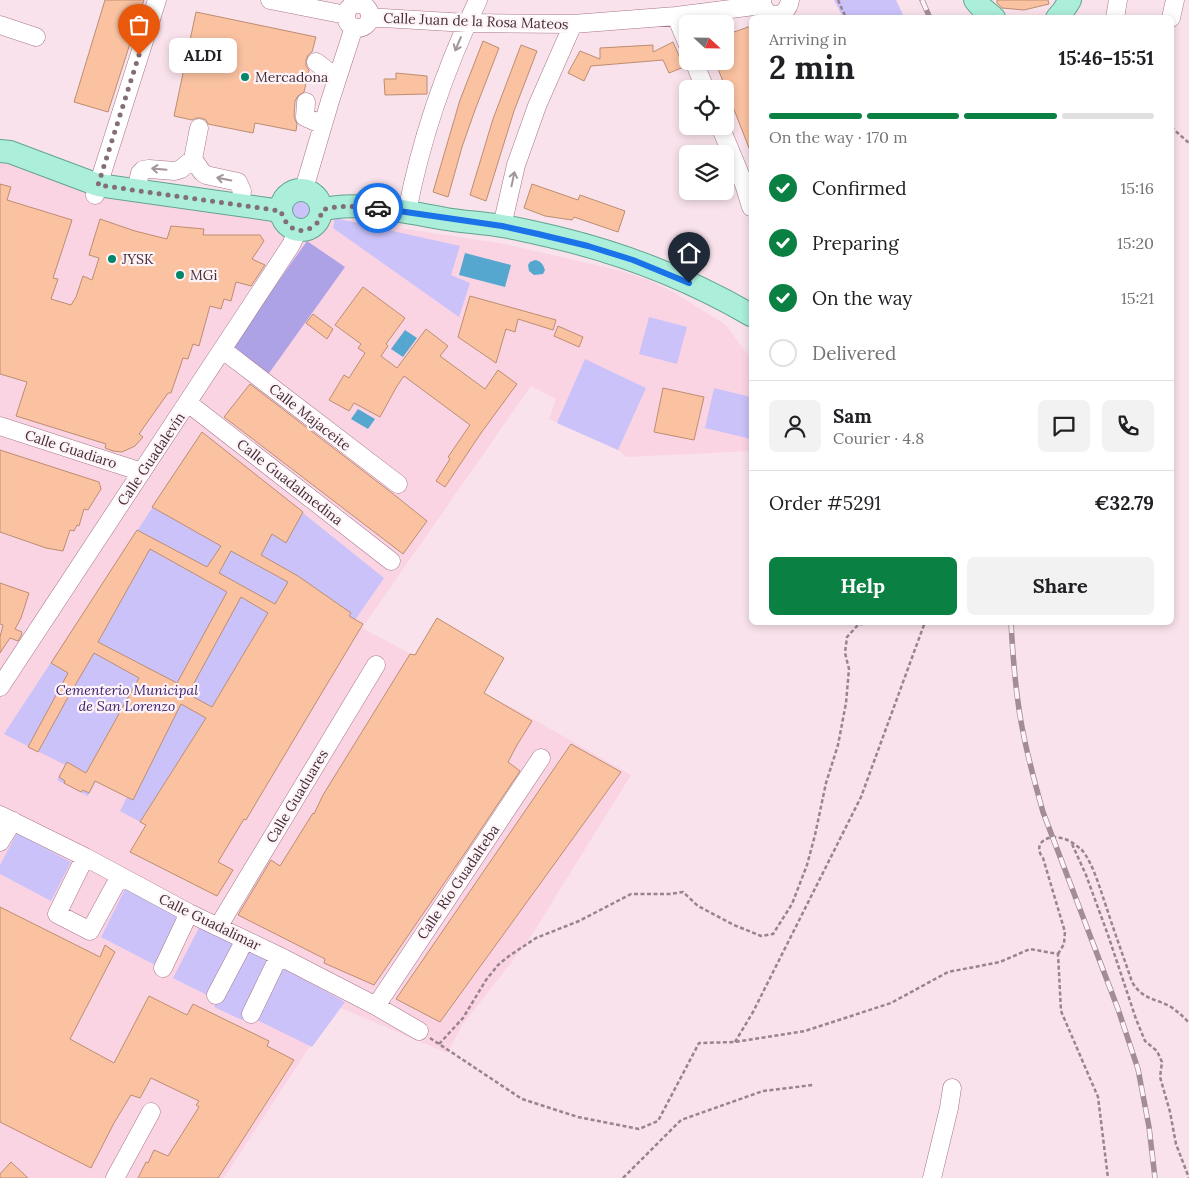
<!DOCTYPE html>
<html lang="en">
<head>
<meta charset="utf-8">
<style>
	body { margin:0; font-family:Lora,serif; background:#f2f2f2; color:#202124; height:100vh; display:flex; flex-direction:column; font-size:19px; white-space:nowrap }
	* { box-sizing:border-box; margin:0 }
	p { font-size:16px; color:#757577 }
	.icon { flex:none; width:28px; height:28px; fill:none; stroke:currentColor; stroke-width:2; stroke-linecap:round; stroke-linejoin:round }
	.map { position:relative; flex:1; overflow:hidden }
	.side { position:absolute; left:749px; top:15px; width:425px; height:610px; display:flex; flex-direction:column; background:#fff; border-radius:8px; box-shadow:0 2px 8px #0003 }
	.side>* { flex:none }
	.needle { width:32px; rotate:112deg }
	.controls { position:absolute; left:679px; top:15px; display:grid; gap:10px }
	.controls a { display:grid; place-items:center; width:55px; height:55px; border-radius:8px; background:#fff; box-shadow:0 2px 8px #0003; font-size:25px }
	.pin { position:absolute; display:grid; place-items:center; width:42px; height:42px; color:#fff; margin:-51px -21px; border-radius:50% 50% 50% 0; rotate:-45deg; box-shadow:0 0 5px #0007 }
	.pin .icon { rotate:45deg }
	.courier { position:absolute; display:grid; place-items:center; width:50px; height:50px; margin:-25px; border:4px solid #1a73e8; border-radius:50%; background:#fff; color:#222; box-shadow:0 1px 6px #0007 }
	.bubble { position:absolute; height:35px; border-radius:8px; background:#fff; box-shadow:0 2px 8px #0003; font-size:16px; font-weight:700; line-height:35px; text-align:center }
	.overview em { font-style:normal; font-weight:700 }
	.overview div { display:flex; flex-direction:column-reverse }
	.overview { display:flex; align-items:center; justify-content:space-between; height:85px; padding:0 20px }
	h1 { font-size:32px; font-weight:700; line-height:38px }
	.bar { display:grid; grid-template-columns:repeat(4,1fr); gap:8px 5px; align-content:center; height:60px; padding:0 20px }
	.bar i { height:6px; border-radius:4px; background:#e0e0e0 }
	.bar .on { background:#0b8043 }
	.bar p { grid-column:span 4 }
	.line { display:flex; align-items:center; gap:12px; padding:0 20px; border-top:1px solid #e0e0e0 }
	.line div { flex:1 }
	.round { display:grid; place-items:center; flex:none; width:52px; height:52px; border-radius:8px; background:#f2f2f2 }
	ol { padding:0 20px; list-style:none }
	li { display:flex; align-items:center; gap:15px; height:55px }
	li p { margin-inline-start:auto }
	li .icon { padding:5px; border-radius:50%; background:#0b8043; color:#fff; stroke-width:4 }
	li:last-child { color:#757577 }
	li i { width:28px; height:28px; border:2px solid #e0e0e0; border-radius:50% }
	.cta { display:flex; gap:10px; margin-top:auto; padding:10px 20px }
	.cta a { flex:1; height:58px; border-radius:8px; background:#0b8043; color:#fff; font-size:20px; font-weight:700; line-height:58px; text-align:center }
	.cta a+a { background:#f2f2f2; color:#202124 }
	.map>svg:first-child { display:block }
	.built { fill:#fbd4e4 }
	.green { fill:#cac2f9 }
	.forest { fill:#aea2e7 }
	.water { fill:#55a7cf }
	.building { fill:#fac2a1; stroke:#bc8d71; fill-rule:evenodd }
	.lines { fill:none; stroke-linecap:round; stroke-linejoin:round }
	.minor-casing { stroke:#a7758b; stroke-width:19 }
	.major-casing { stroke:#63a391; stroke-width:24 }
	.path { stroke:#9a838d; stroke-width:2.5; stroke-dasharray:4 2.5; stroke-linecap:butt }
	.minor { stroke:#fff; stroke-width:18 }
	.major { stroke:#abeeda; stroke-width:22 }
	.rail-casing { stroke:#a38c96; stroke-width:5.5 }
	.rail { stroke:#fef3f7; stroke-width:4; stroke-dasharray:11; stroke-linecap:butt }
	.oneway { stroke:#a2969c }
	.done { stroke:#836d77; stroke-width:5; stroke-dasharray:0 9 }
	.route { stroke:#1a73e8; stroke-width:6 }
	.poi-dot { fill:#00866b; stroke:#fef3f7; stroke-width:2 }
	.labels { text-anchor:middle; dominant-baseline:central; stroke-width:4.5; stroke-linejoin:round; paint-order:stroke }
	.street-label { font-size:14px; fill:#442e38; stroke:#fef3f7 }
	.poi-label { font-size:14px; fill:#442e38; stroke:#fef3f7; text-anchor:start }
	.park-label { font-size:14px; font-style:italic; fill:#361e6d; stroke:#fef3f7 }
</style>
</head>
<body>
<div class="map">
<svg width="1189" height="1178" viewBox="0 0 1189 1178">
	<rect width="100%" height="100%" fill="#f9e2eb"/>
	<!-- built -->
	<path class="built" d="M 0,146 L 98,183 L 304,217 L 335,218 L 505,244 L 621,271 L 649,280 L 675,293 L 726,325 L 751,359 L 751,451 L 627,457 L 618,450 L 549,419 L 556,399 L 531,386 L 362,628 L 524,714 L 631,775 L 528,941 L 463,1024 L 447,1053 L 336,1006 L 224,1178 L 0,1178 Z"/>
	<!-- green -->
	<path class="green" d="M 834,0 L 896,0 L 904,17 L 843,17 Z
		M289 211a13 13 0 1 1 26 0a13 13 0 1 1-26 0Z
		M 335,218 L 460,246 L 451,275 L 470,283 L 459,317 L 333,228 Z
		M 649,317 L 687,327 L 677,364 L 639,354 Z
		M 585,359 L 646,388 L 618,450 L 557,423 Z
		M 714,388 L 751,397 L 751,439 L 705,428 Z
		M 202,432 L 384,578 L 355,620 L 146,825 L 120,811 L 127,797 L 96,781 L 88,796 L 57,780 L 65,765 L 4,734 Z
		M 17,833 L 71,862 L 51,901 L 0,874 L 0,865 Z
		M 125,889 L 179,916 L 155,965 L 101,937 Z
		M 200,926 L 238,944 L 211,997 L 173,978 Z
		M 245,947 L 272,960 L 242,1020 L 214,1007 Z
		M 278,965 L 345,1002 L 312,1047 L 253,1018 Z"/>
	<!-- forest -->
	<path class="forest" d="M 307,241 L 345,267 L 267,376 L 231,348 Z"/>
	<!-- water -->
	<path class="water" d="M 465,253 L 511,265 L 505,287 L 459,275 Z
		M 535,260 C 541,261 543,264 545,270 L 543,274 L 534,275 L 529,271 L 528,265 L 530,262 Z
		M 405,330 L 417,338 L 403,357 L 391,349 Z
		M 358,409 L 375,419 L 368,429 L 351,419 Z"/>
	<!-- building -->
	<path class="building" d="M 105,0 L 144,0 L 108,112 L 74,102 Z
		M 997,0 L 1048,0 L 1049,4 L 1024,10 L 1002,8 L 997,3 Z
		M 196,12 L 316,37 L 312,52 L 308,55 L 306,60 L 306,66 L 309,70 L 304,92 L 298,96 L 295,101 L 294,117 L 297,124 L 296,131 L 255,123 L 253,133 L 208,124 L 206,120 L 201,118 L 196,118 L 192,120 L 174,116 Z
		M 725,20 L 730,20 L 734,32 L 751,26 L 751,153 L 715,61 L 725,61 Z
		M 483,41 L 499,48 L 475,110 L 462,147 L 448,197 L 433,192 L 460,100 Z
		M 673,42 L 684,67 L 669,73 L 663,60 L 591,66 L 584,81 L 568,73 L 580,51 L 600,59 L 600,48 L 653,45 L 653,52 Z
		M 521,45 L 537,51 L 514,111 L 486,201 L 470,195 L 493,119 Z
		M 396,73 L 427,76 L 427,94 L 385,95 L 384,79 L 396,79 Z
		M 0,184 L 11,187 L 7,200 L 72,220 L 53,278 L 58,279 L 51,299 L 71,305 L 76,297 L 83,276 L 92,280 L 99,258 L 89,255 L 100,219 L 135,231 L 167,239 L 171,226 L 204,229 L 203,235 L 260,235 L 264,241 L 252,259 L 265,265 L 251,286 L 236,282 L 231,301 L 224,299 L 221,309 L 210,306 L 199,346 L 193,344 L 188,359 L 183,358 L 171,393 L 168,393 L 139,434 L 143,437 L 135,446 L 122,452 L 113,451 L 105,448 L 106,444 L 16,416 L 27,382 L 0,374 Z
		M 532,184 L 578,200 L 580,195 L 625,211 L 618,232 L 574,217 L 572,220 L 545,216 L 524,208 Z
		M 363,287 L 405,318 L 386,344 L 388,346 L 381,356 L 397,368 L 426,329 L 448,346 L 440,356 L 485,389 L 498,370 L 517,384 L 481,433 L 445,487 L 436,481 L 450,459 L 448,457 L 470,425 L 404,376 L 397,386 L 380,417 L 354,403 L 349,411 L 329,400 L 344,375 L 349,378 L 365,353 L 358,348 L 361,344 L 335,325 Z
		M 470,296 L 556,320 L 553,330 L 518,319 L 515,332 L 506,329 L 496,363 L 458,337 Z
		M 313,314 L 333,329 L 327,339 L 306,323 Z
		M 558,326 L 583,337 L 579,347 L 554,336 Z
		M 250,384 L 392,493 L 427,521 L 403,554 L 224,417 Z
		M 663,388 L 704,397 L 694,440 L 654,432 Z
		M 202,432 L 303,512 L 286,543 L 272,534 L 261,555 L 298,576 L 351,613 L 349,616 L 363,624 L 256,803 L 246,820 L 244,819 L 218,862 L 233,870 L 217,896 L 130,852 L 146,825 L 140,822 L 206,718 L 181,704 L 133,800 L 95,781 L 89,793 L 83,790 L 81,792 L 64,783 L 65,781 L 59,777 L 67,762 L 86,773 L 139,678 L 94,653 L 66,701 L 38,752 L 28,747 L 68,673 L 51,663 L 137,530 L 207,567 L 221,546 L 152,507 ZM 150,549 L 227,592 L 177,683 L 98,642 ZM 231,551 L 288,582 L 275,604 L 219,573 ZM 241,597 L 268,613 L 212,707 L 188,694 Z
		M 0,450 L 99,482 L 101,489 L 88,510 L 84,509 L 79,526 L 77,525 L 74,531 L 70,530 L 63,551 L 46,548 L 0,532 Z
		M 0,583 L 29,593 L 21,618 L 15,629 L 22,632 L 21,636 L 18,641 L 10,638 L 0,653 L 0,637 L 3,625 L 0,624 Z
		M 437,618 L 504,658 L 484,693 L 532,721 L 517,745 L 508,762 L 520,771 L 467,850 L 374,985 L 324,963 L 325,959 L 238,915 L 271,860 L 280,866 L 313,813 L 314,814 L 323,795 L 410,654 L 415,655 Z
		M 571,744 L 621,772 L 440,1022 L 396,999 Z
		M 0,907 L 100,957 L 105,945 L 115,952 L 70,1039 L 114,1063 L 149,996 L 187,1015 L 193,1004 L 269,1041 L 267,1046 L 294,1060 L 218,1178 L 138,1178 L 146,1162 L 148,1163 L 154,1150 L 168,1156 L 199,1107 L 196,1105 L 199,1101 L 151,1078 L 140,1098 L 131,1095 L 114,1123 L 91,1168 L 0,1122 Z
		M 11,1162 L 28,1178 L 0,1178 L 0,1174 Z"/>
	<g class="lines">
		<!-- minor casing -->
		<g class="minor-casing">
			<path id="minor" d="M 270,0 L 346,15
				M 762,0 C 763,20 787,20 790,0
				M346 16a12 12 0 1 1 24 0a12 12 0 1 1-24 0Z
				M 676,16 L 688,45
				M 370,18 L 383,18 L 467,23 L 573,24 L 676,16 L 762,5
				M 1115,18 L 1118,0
				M 1171,18 L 1175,0
				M 0,25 L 36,37
				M 694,61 L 705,89
				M 316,62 L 337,78
				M 306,102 L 305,117 L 323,125
				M 720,126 L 744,184 L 751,207
				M 193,159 L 202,172 L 206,175 L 238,182 L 242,191 L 240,205
				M 304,189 L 330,101 L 354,27
				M 136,190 L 140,173 L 143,170 L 149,169 L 175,171 L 181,169 L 193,159 L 199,128
				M 95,195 L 157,0
				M 407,212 C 421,138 446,67 478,0
				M 502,226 L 516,165 L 537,106 L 573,24
				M 223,350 L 398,484
				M 188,403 L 391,561
				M 0,426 L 142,472
				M 0,687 L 291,245 L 298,230
				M 0,815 L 85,857 L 189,913 L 279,956 L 376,1006 L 419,1031
				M 0,842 L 13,821
				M 85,857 L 57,914 L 90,931 L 120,876
				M 218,927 L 376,665
				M 163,968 L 189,913
				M 216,995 L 245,940
				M 376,1006 L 541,758
				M 251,1014 L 279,956
				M 115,1178 L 151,1112
				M 932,1178 L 949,1108 L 952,1088"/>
		</g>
		<!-- major casing -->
		<g class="major-casing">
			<path id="major" d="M 975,0 L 981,7 L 994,18
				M 1057,18 L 1063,11 L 1070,0
				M 0,151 L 10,152 L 98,185 L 281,211
				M281 210a20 20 0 1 1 40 0a20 20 0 1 1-40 0Z
				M 322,210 C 357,200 410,213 446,219 C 465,222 484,223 502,226 C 521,229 540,234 558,238 C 628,255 689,279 751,315"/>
		</g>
		<!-- path -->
		<path class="path" d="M 838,0 L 846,18
			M 1171,127 L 1189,143
			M 1072,844 L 1086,875 L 1108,935 L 1136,1019 L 1145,1041 L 1157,1051 L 1162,1062 L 1160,1077 L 1170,1112 L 1176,1144 L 1189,1178
			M 1058,954 L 1064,944 L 1065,932 L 1043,858 C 1032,844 1047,834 1061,838 C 1068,839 1076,845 1081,849 C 1093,862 1101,892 1107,909 C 1115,934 1124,958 1132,982 C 1143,1000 1155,998 1171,1007 C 1178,1012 1184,1017 1189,1023
			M 430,1038 L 522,1099 L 578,1117 L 639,1129 L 658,1121 L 699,1043 L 735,1042 L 805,1031 L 891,1003 L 948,972 L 1000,962 L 1030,949 L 1058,954 L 1061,1011 L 1098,1097 L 1108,1178
			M 735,1042 L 753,1012 L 861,797 L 925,622
			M 439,1044 L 463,1018 L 486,980 L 498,965 L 509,956 L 536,938 L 579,921 L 631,894 L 670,894 L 683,892 L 698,906 L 734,925 L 761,936 L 773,934 L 792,904 L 807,865 L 815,835 L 826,783 L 838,745 L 846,703 L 849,669 L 845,653 L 847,637 L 857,626 L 867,622
			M 623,1178 L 681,1120 L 763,1091 L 813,1085"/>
		<!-- minor -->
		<use href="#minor" class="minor"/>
		<!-- major -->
		<use href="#major" class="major"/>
		<!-- rail casing -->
		<g class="rail-casing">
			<path id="rail" d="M 922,0 L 930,18
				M 1011,622 C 1013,661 1016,700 1024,737 C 1029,762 1036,787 1043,812 L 1118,1009 L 1138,1069 L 1149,1127 L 1155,1178"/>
		</g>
		<!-- rail -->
		<use href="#rail" class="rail"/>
	</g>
	<!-- one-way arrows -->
	<defs><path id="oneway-shaft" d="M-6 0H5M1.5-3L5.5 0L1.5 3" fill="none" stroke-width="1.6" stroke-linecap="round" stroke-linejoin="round" transform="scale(1.25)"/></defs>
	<g class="oneway">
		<use href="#oneway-shaft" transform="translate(458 44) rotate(113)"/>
		<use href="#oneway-shaft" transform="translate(159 169) rotate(-175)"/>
		<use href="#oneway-shaft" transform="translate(224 179) rotate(-168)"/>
		<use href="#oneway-shaft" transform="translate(513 179) rotate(-78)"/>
	</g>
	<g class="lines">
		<!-- done -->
		<path class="done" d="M 139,55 L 98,185 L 281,211 C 285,228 301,237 315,225 C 318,222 319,221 320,218 C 321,215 321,213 322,210 C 341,204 358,207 378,208"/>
		<!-- route -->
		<path class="route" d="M 378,208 L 502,226 L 538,234 L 588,246 L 633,260 L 689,283"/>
	</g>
	<!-- markers -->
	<g class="poi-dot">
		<circle cx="245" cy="77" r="5"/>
		<circle cx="112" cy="259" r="5"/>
		<circle cx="180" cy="275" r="5"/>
	</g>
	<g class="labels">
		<!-- street labels -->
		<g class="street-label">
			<text transform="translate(476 21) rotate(2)">Calle Juan de la Rosa Mateos</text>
			<text transform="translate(310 417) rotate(38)">Calle Majaceite</text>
			<text transform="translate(71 449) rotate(18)">Calle Guadiaro</text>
			<text transform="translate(151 459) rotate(-56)">Calle Guadalevín</text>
			<text transform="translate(290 482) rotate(38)">Calle Guadalmedina</text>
			<text transform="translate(297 796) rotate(-59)">Calle Guaduares</text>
			<text transform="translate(458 882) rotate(-56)">Calle Río Guadalteba</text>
			<text transform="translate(210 922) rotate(26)">Calle Guadalimar</text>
		</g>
		<!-- poi labels -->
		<g class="poi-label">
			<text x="255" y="77">Mercadona</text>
			<text x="122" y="259">JYSK</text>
			<text x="190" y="275">MGi</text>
		</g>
		<!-- park labels -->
		<g class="park-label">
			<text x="127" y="690">Cementerio Municipal<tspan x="127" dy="16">de San Lorenzo</tspan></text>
		</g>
	</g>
</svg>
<div class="controls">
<a><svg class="needle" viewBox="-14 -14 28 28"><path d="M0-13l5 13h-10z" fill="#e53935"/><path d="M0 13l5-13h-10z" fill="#757577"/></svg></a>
<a><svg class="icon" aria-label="locate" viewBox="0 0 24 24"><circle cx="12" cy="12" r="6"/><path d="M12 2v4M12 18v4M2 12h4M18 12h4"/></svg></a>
<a><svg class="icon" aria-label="layers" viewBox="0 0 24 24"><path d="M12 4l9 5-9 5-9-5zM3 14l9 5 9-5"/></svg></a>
</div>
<div class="pin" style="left:139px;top:55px;background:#ea580c"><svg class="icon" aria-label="bag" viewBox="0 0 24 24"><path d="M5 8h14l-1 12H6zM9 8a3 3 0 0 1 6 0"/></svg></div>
<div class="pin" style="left:689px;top:283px;background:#1f2937"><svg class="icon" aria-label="home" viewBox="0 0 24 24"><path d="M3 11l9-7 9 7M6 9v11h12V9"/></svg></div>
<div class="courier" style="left:378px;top:208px"><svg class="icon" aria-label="car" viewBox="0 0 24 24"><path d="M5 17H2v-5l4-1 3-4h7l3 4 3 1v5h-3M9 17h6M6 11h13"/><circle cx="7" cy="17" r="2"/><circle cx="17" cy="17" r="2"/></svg></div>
<div class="bubble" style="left:169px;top:38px;width:68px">ALDI</div>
<section class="side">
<div class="overview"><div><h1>2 min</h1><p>Arriving in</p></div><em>15:46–15:51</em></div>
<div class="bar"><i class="on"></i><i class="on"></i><i class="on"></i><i></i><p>On the way · 170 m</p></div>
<ol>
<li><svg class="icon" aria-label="check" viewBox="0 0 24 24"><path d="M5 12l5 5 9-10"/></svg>Confirmed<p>15:16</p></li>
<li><svg class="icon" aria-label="check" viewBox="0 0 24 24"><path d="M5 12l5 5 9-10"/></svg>Preparing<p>15:20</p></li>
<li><svg class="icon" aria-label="check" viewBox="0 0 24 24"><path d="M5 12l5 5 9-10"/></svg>On the way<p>15:21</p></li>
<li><i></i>Delivered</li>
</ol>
<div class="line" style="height:90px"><a class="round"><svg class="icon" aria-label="person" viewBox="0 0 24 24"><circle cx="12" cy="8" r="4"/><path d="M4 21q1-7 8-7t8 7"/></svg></a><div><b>Sam</b><p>Courier · 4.8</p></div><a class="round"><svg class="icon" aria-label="chat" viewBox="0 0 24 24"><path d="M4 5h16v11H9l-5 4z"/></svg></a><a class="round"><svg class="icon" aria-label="phone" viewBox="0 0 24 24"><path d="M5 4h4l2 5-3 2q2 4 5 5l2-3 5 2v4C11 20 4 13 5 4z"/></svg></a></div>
<div class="line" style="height:65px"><div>Order #5291</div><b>€32.79</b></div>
<div class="cta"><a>Help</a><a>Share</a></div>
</section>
</div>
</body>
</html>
